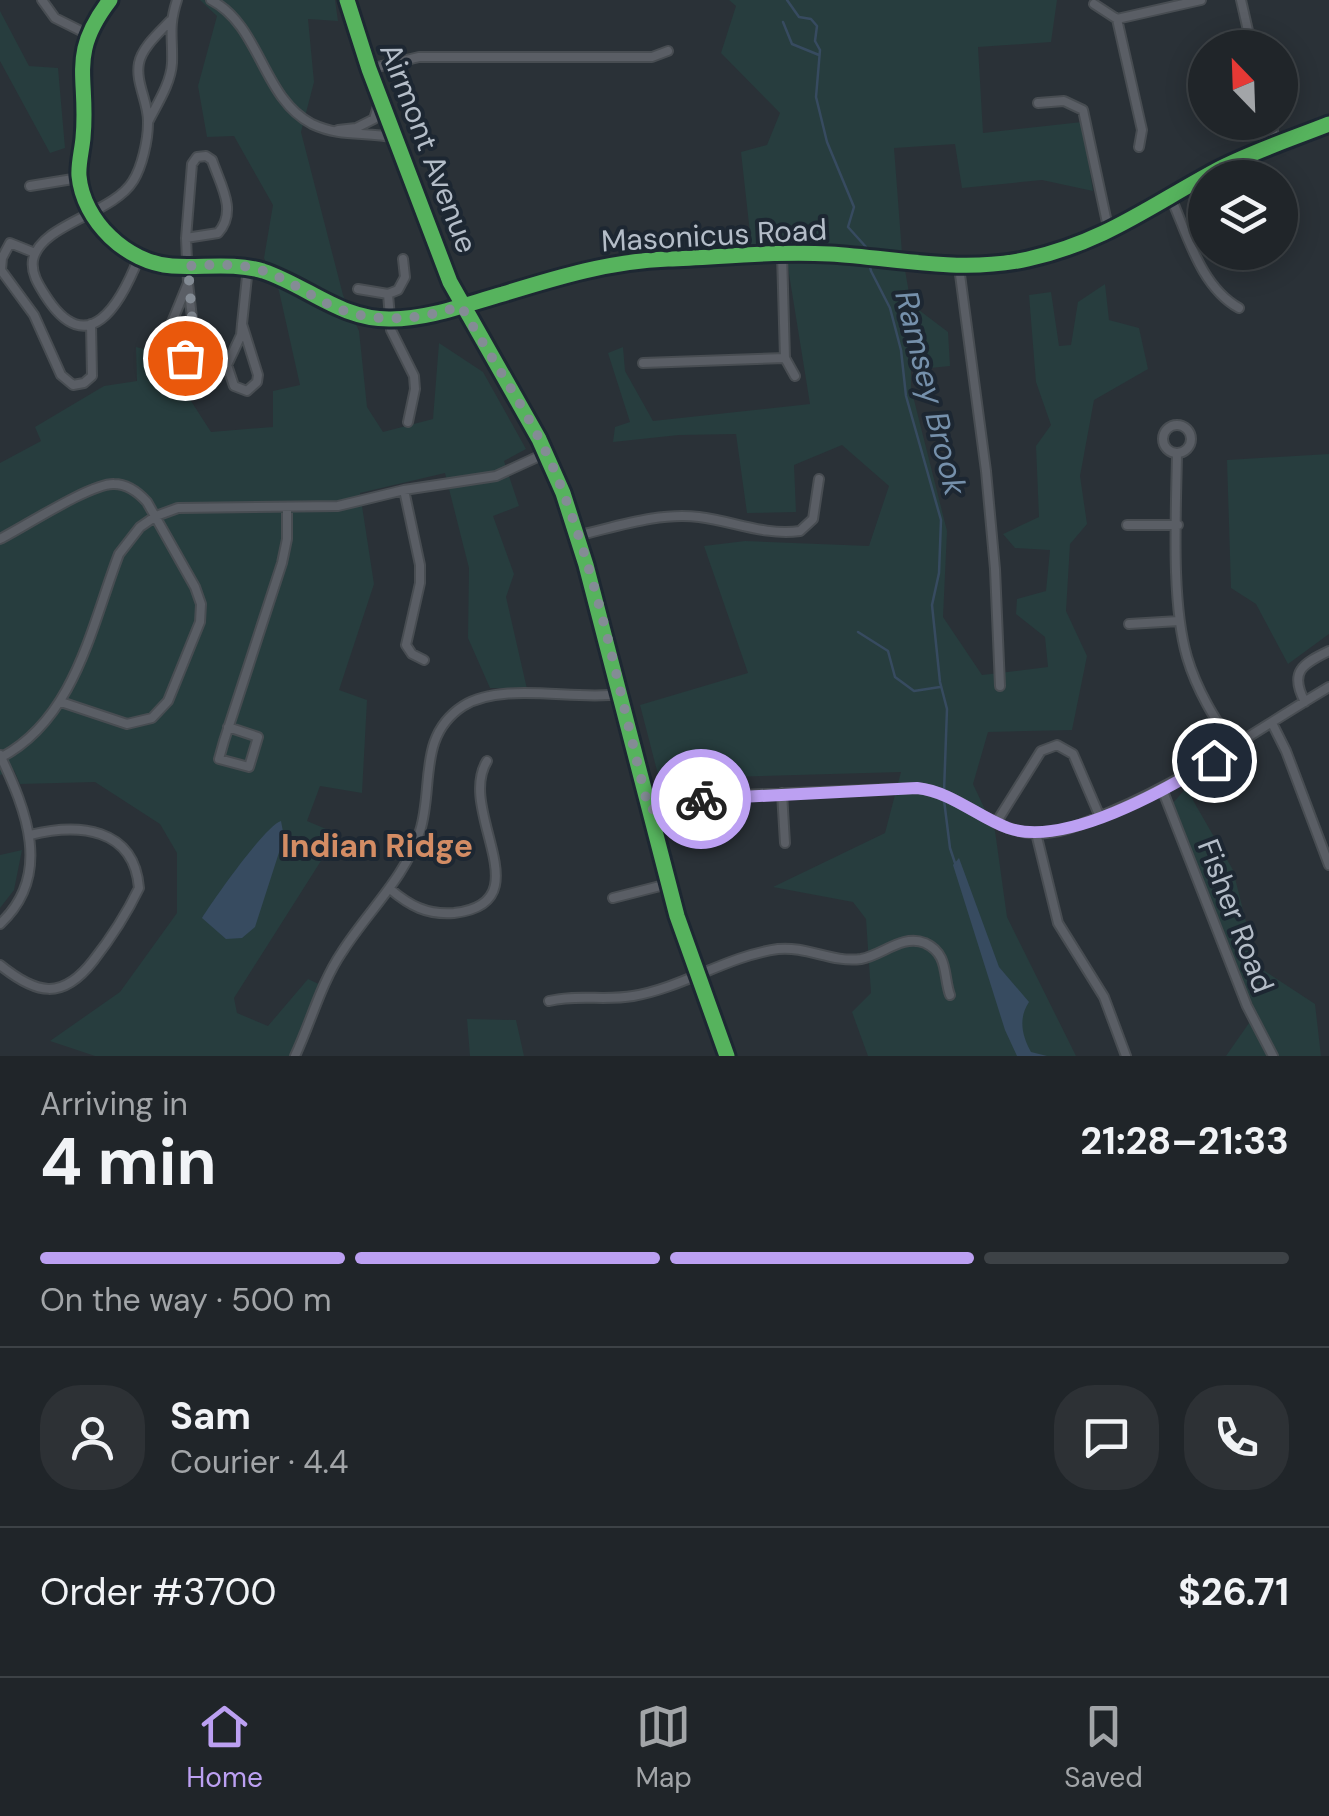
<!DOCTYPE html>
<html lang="en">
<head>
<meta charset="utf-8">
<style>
	body { margin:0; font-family:"DM Sans",sans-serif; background:#2d3135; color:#f1f3f6; height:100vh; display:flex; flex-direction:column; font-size:38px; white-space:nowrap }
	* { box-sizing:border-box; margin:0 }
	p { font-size:32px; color:#a2a5a8 }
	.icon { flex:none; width:55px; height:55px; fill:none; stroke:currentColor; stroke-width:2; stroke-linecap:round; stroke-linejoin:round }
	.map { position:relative; height:1056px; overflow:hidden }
	.sheet { display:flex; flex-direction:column; background:#202529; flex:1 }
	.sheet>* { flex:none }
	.needle { width:65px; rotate:337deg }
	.buttons { position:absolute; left:1188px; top:30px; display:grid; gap:20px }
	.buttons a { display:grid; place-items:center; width:110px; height:110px; border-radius:50%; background:#202529; box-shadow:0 5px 25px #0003,0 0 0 2px #3d4246; font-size:50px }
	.pin { position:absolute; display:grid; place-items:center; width:85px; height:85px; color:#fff; margin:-42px; border:5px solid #fff; border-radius:50%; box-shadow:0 2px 10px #0007 }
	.courier { position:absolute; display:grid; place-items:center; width:100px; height:100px; margin:-50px; border:8px solid #bca0f2; border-radius:50%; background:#fff; color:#222; box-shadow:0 2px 12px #0007 }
	.head em { font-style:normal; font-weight:700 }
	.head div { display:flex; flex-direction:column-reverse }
	.head { display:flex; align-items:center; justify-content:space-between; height:170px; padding:0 40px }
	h1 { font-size:65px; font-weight:700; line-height:75px }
	.bar { display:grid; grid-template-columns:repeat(4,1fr); gap:15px 10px; align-content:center; height:120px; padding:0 40px }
	.bar i { height:12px; border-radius:8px; background:#3d4246 }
	.bar .on { background:#bca0f2 }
	.bar p { grid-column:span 4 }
	.line { display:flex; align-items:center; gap:25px; padding:0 40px; border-top:2px solid #3d4246 }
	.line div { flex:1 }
	.round { display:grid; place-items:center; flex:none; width:105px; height:105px; border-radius:40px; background:#2d3135 }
	.menu { display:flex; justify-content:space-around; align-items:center; height:140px; border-top:2px solid #3d4246; background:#202529; font-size:28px; color:#a2a5a8 }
	.menu a { display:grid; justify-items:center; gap:5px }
	.menu .on { color:#bca0f2 }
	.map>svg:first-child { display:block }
	.green { fill:#273d3e }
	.water { fill:#374b60 }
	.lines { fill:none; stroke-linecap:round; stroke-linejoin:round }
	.stream { stroke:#374b60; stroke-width:2.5 }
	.minor-casing { stroke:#484d52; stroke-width:12 }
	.minor { stroke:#5a5e65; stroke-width:8 }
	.cycleway-casing { stroke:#1d2732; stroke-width:21 }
	.cycleway { stroke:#56b35d; stroke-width:15 }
	.done { stroke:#848c95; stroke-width:10; stroke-dasharray:0 18 }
	.route { stroke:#bca0f2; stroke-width:12 }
	.labels { text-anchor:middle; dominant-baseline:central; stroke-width:8; stroke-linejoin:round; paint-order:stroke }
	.street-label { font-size:30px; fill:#b4bdc8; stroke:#1d2732 }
	.water-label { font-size:32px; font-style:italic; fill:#7590ab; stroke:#1d2732 }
	.neighbourhood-label { font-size:32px; font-weight:bold; fill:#d38c64; stroke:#1d2732 }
</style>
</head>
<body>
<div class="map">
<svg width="1329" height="1056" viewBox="0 0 1329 1056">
	<rect width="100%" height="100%" fill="#2a3137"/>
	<!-- green -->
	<path class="green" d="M 200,0 L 335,0 L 338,21 L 308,19 L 314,82 L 301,132 L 343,295 L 359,331 L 367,407 L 383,432 L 433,419 L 439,343 L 483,372 L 526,449 L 504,461 L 519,506 L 493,516 L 514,574 L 506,597 L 527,689 L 490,688 L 468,638 L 469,568 L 445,473 L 360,493 L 374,584 L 339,690 L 367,700 L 362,793 L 320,786 L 307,821 L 338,834 L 234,998 L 237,1013 L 268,1026 L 308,979 L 325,987 L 290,1056 L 95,1056 L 50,1041 L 120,992 L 177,913 L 177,853 L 160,824 L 95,782 L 20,784 L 14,770 L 0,775 L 0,463 L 41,441 L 35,427 L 104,386 L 137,381 L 136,347 L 160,353 L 211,432 L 273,427 L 273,391 L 300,385 L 279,291 L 264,258 L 273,205 L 234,136 L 207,137 L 198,86 L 217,16 Z
		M 729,0 L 1057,0 L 1051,42 L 978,47 L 983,133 L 1082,122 L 1093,191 L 1042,180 L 962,188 L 955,144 L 894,148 L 902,253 L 911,304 L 948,332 L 950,366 L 911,370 L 911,388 L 947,531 L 943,617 L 982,675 L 1048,667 L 1045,637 L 1016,614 L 1017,599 L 1046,591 L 1050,550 L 1015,548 L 1003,534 L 1039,517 L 1036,446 L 1051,425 L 1036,382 L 1029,295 L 1051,292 L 1059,346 L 1071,345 L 1078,302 L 1105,284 L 1109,320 L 1139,328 L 1148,369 L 1094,400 L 1080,476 L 1087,524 L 1070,544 L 1066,611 L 1087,656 L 1072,730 L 988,732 L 973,784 L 995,831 L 1007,917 L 1076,1056 L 868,1056 L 852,1012 L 871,993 L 866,919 L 853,902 L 773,887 L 885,833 L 901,772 L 727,777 L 662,790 L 640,705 L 748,673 L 704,546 L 745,541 L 869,546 L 889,486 L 842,445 L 794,465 L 796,512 L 747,513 L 736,434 L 679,435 L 613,442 L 615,427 L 630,422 L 608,353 L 623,347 L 625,371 L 653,421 L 810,404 L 785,249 L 752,251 L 741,152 L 767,145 L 780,113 L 721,53 L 736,6 Z
		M 0,11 L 29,66 L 58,68 L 65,148 L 50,153 L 0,61 Z
		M 1329,454 L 1329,634 L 1288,664 L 1256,604 L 1231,588 L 1227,460 Z
		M 1186,788 L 1233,870 L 1257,966 L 1315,1004 L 1321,1056 L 1226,1056 L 1256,1013 L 1173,803 Z
		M 22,850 L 14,890 L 0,908 L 0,855 Z
		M 467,1019 L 516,1020 L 524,1056 L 470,1056 Z"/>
	<!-- water -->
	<path class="water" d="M 281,821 L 284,837 L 255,927 L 242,938 L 226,939 L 202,918 C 214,899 265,826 281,821 Z
		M 959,858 L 999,967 L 1029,1002 C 1018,1018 1022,1036 1031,1052 L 1047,1056 L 1017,1056 L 1005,1030 L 953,865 Z"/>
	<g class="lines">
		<!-- stream -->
		<path class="stream" d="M 787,0 L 799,17 L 811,19 L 817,26 L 815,41 L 820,50 L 816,97 L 827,142 L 854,207 L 848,227 L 866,247 L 871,271 L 890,308 L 901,350 L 906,396 L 941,520 L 939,573 L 932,605 L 940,682 L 947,709 L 944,792
			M 783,22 L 792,44 L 819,55
			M 858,632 L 888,651 L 895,677 L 914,691 L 940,687
			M 944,800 L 950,848 L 956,866"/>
		<!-- minor casing -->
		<g class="minor-casing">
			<path id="minor" d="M 42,0 L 55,18 L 87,34
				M 110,0 C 67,56 89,77 83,138 C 82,150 78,164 79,176 C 83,221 127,263 172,266 C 203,268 233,262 263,271 C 308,286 341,320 391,319 C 429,319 467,304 503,294 C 558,277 611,261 668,259 C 722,257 776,251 830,254 C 897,258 961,274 1028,259 C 1104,242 1150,206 1215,171 C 1251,152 1291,139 1329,124
				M 211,0 C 261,26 262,98 312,124 C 342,138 365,131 395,138
				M 347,0 L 369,69 L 450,282 L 539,439 L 563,493 L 586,565 L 677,916 L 727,1056
				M 1241,0 L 1252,48
				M 1094,4 L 1117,19 L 1201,0
				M 1117,19 L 1142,130 L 1139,147
				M 369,69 L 419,57 L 652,57 L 668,51
				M 1038,103 L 1064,101 L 1083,110 L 1109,232
				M 148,122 C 157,104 171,83 172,63 C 173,37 168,28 177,0
				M 1271,122 L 1276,145
				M 338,130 L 356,128 L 374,119 L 379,103
				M 206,156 L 212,160 C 220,184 238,211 218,233 L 186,238 L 192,164 L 197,157 Z
				M 30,186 L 79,178
				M 1171,198 C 1188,236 1201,287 1239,308
				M 186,238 L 188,283
				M 35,253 L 10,243 L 2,258 L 1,270 L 34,315 L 61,375 L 73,385 L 84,383 L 92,376 L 91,324
				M 782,254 L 785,358 L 795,376
				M 139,257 C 121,303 88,363 45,295 C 38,284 31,273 33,260 C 40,224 113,214 133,181 C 142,167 148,140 148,123 C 149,103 135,83 139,63 C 142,47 160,32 170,21
				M 959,267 L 986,471 L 995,569 L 1000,686
				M 188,283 L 192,318 L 203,347 L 190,358 L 183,356 L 170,327 Z
				M 358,289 L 388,294 L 398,290 L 405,277 L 403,259
				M 388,294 L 391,330 L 414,376 L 415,389 L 408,422
				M 242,324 L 258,375 L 257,382 L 247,391 L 234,386 L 227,365 L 241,335 Z
				M 242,324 L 248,267
				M 643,363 L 785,358
				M1163 439a14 14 0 1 1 28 0a14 14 0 1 1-28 0Z
				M 1177,454 C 1176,513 1171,602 1187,657 C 1197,691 1215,719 1234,748
				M 404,490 L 420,565 L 420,583 L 406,645 L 412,654 L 424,660
				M 1127,525 L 1178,525
				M 576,536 C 616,527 658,512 699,517 C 733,521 765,536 800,531 L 813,519 L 819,479
				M 0,539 C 24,527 91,483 114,484 C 128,484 138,492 147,502 L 195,587 L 201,604 L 200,622 L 168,701 L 152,718 L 127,724 L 61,702
				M 1129,624 L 1179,621
				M 1305,702 C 1289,672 1302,664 1329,651
				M 1272,723 L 1286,751 L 1329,865
				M 228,727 L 258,737 L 249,767 L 219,759 L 224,741 L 282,563 L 287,539 L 287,507
				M 0,755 C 26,810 53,875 0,924
				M 0,758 C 75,719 91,627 119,554 L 140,527 L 156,516 L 178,508 L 338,506 L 404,490 L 496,476 L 546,453
				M 1162,789 L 1247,1006 L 1273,1056
				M 782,793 L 785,843
				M 649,810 L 715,796 L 917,788 C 959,793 988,828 1029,833 C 1059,836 1084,823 1110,812 C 1189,779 1256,730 1329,687
				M 996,823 L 1041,751 L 1057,745 L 1073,754 L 1100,817
				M 1036,833 L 1058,923 L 1104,997 L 1126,1056
				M 390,889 C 410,906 427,915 454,913 C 544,903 456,811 487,761
				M 613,898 L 668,884
				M 0,965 C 36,994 62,1001 93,961 C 111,938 126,915 139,888 C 134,827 78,823 30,835
				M 549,1001 C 577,994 605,1001 633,996 C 682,988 727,956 778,949 C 807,946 832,963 861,959 C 883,955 902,934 925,943 C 949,954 943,976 950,995
				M 295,1056 C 311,1022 321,983 342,952 C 368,911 405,878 420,831 C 434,787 417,736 463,706 C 503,681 574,701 620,694"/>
		</g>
		<!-- minor -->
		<use href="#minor" class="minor"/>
		<!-- cycleway casing -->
		<g class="cycleway-casing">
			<path id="cycleway" d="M 110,0 C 67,56 89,77 83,138 C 82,150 78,164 79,176 C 83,221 127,263 172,266 C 203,268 233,262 263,271 C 308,286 341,320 391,319 C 429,319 467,304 503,294 C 558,277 611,261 668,259 C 722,257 776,251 830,254 C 897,258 961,274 1028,259 C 1104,242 1150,206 1215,171 C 1251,152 1291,139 1329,124
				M 347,0 L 369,69 L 450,282 L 539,439 L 563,493 L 586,565 L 677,916 L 727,1056"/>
		</g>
		<!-- cycleway -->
		<use href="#cycleway" class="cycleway"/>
	</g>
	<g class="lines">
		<!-- done -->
		<path class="done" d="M 185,358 L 193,356 L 203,346 L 192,318 L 188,266 C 211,265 234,263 257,269 C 282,276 303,291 326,303 C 368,325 417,321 461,306 C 491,359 527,409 552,465 C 598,571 620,698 649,810 L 701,799"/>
		<!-- route -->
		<path class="route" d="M 701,799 L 917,788 C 952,792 976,816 1008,828 C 1064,848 1166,790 1214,760"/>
	</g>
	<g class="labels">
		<!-- street labels -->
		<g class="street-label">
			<text transform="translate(429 148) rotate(69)">Airmont Avenue</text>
			<text transform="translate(714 235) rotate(-3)">Masonicus Road</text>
			<text transform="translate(1236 916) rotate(69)">Fisher Road</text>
		</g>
		<!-- water labels -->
		<g class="water-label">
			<text transform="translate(931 393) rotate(76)">Ramsey Brook</text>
		</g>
		<!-- neighbourhood labels -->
		<g class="neighbourhood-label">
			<text x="377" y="846">Indian Ridge</text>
		</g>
	</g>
</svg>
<div class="buttons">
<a><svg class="needle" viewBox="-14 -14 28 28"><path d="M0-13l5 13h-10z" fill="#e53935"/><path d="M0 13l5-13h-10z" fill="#a2a5a8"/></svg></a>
<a><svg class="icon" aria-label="layers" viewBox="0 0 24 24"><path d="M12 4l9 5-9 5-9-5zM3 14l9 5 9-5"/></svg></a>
</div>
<div class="pin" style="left:185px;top:358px;background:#ea580c"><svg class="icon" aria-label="bag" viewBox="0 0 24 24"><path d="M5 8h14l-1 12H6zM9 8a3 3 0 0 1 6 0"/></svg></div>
<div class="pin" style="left:1214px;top:760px;background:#1f2937"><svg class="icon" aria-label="home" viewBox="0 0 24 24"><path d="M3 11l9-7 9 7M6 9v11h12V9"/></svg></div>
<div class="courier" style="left:701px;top:799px"><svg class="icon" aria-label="bike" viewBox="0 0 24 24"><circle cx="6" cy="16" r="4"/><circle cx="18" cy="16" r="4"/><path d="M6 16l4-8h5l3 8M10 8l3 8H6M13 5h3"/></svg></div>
</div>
<section class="sheet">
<div class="head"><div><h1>4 min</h1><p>Arriving in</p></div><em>21:28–21:33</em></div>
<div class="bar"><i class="on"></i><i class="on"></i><i class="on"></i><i></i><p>On the way · 500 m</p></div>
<div class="line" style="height:180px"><a class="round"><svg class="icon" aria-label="person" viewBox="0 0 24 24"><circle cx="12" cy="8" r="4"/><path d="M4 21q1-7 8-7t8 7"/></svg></a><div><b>Sam</b><p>Courier · 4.4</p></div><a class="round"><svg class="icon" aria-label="chat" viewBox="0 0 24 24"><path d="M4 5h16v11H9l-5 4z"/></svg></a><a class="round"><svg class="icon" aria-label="phone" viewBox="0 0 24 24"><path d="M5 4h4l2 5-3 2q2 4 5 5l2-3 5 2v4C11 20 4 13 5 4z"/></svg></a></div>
<div class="line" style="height:130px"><div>Order #3700</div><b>$26.71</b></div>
</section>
<nav class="menu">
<a class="on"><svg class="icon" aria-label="home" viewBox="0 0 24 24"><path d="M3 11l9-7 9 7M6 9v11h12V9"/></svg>Home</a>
<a><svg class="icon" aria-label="map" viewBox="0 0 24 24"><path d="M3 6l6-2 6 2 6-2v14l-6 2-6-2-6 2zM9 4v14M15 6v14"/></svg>Map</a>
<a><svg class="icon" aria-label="saved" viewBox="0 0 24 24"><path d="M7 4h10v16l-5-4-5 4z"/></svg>Saved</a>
</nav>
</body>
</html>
